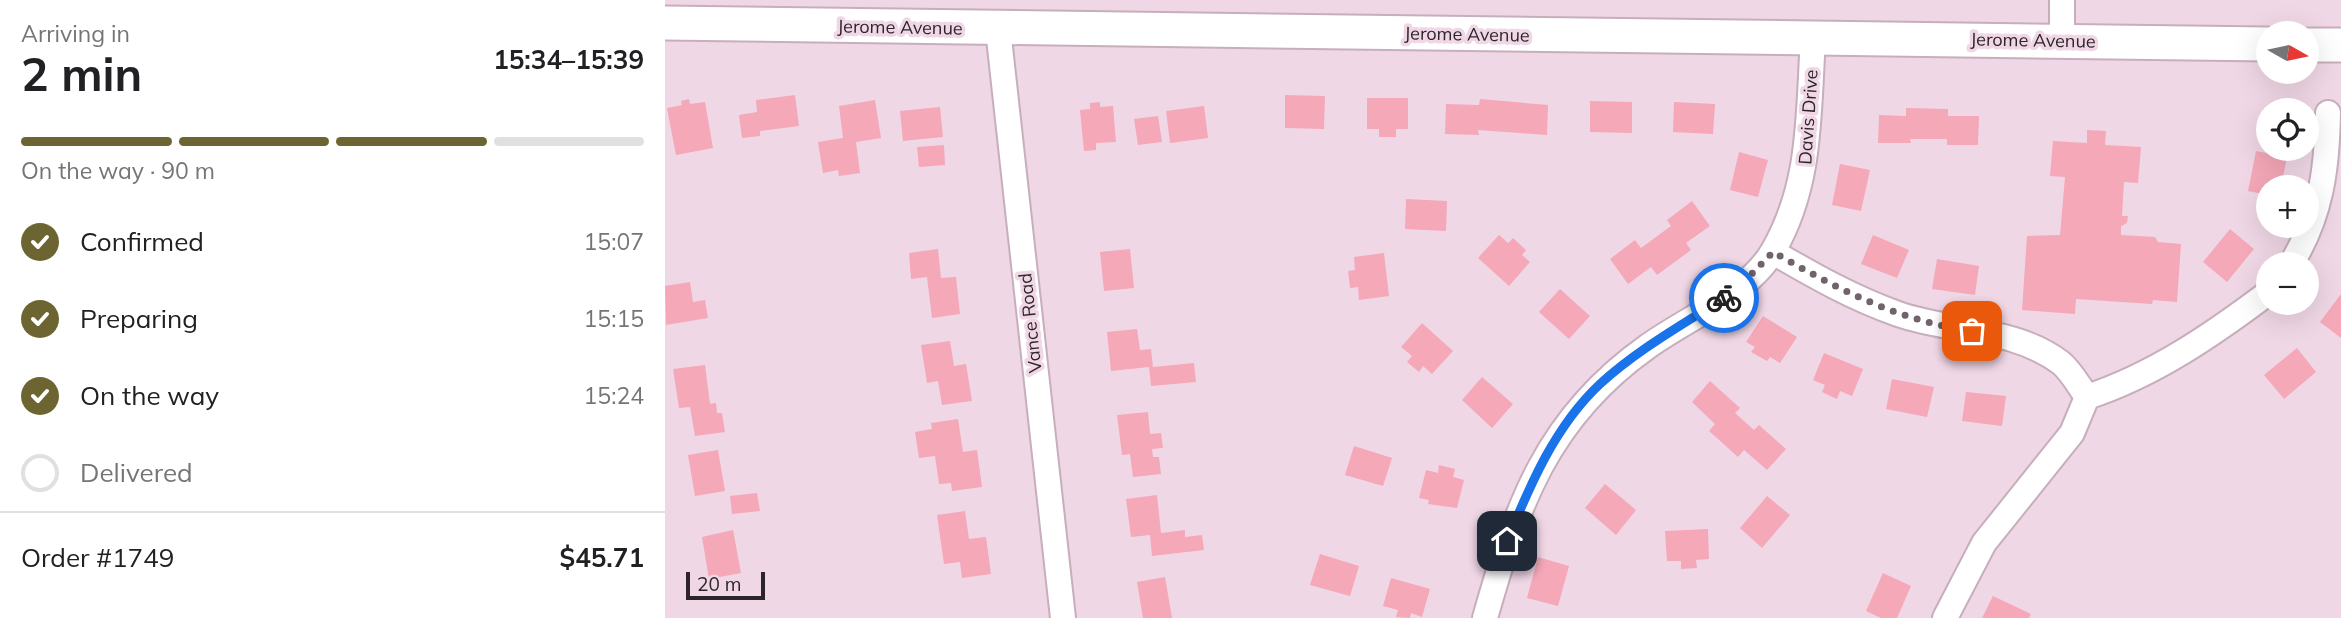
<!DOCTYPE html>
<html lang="en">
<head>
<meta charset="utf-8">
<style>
	body { margin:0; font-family:Mulish,sans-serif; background:#f2f2f2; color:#202124; height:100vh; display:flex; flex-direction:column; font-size:26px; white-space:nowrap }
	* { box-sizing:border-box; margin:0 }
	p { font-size:23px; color:#757577 }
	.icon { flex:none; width:38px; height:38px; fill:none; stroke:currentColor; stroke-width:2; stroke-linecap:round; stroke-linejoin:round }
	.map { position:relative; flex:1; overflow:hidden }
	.details { display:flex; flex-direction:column; background:#fff; width:665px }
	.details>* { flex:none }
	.needle { width:46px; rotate:99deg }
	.tools { position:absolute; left:1591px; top:21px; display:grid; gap:14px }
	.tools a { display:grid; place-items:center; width:63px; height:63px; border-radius:50%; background:#fff; box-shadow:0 7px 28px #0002; font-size:35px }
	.scale { position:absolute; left:21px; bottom:18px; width:79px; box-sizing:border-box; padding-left:7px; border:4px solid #2d2429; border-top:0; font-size:19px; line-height:24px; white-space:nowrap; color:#2d2429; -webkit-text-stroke:5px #f0d7e6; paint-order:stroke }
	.pin { position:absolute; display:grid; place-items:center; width:60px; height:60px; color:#fff; margin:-30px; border-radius:14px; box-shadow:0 4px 10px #0006 }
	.courier { position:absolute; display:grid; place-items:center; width:70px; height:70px; margin:-35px; border:5px solid #1a73e8; border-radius:50%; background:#fff; color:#222; box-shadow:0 2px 9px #0007 }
	.headline em { font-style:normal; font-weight:700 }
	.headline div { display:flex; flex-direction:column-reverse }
	.headline { display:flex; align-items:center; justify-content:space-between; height:119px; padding:0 21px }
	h1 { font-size:46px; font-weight:700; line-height:52px }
	.bar { display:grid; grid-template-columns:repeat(4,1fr); gap:10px 7px; align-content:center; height:84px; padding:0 21px }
	.bar i { height:9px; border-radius:5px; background:#e0e0e0 }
	.bar .on { background:#6c6532 }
	.bar p { grid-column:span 4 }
	.line { display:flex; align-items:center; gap:18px; padding:0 21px; border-top:2px solid #e0e0e0 }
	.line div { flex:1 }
	ol { padding:0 21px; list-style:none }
	li { display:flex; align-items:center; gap:21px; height:77px }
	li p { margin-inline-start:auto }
	li .icon { padding:7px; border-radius:50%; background:#6c6532; color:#fff; stroke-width:4 }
	li:last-child { color:#757577 }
	li i { width:38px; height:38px; border:4px solid #e0e0e0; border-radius:50% }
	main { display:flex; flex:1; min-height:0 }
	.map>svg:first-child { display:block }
	.building { fill:#f4a8b8 }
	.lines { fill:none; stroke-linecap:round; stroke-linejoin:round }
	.street-casing { stroke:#c7aebd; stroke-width:28 }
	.secondary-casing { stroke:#c7aebd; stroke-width:37 }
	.street { stroke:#fff; stroke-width:24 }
	.secondary { stroke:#fff; stroke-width:33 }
	.done { stroke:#71636b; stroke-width:7; stroke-dasharray:0 12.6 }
	.route { stroke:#1a73e8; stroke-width:9 }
	.labels { text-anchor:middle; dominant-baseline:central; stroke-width:7; stroke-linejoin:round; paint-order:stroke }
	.street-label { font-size:18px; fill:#2d2429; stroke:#f0d7e6 }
</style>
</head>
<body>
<main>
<section class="details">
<div class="headline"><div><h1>2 min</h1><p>Arriving in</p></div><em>15:34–15:39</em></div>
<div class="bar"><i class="on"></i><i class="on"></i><i class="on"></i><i></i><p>On the way · 90 m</p></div>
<ol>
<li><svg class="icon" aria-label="check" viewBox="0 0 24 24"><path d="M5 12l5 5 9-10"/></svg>Confirmed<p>15:07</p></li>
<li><svg class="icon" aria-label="check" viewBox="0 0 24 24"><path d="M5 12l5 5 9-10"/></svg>Preparing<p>15:15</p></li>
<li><svg class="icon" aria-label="check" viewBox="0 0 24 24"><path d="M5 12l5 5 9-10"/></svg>On the way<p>15:24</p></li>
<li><i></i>Delivered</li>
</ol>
<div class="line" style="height:91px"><div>Order #1749</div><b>$45.71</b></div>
</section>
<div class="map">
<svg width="1676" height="618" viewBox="0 0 1676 618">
	<rect width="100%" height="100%" fill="#f0d7e6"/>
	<!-- building -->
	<path class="building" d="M 130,95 L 134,126 L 95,131 L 95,136 L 77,138 L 74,115 L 92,112 L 91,100 Z
		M 620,95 L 660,96 L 659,129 L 620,128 Z
		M 702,98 L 743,98 L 743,129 L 731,129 L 731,137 L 714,137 L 714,129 L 702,129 Z
		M 24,99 L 25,104 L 40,102 L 48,148 L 11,155 L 2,108 L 17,105 L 16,101 Z
		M 815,99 L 883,105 L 882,135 L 813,130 L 814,135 L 780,134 L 781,104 L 814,105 Z
		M 210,100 L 216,138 L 191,142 L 195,173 L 174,176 L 173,170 L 158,173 L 153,142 L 178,138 L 174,106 Z
		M 925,101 L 967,102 L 967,133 L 925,132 Z
		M 435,102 L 435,107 L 448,106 L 451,142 L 431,143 L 431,150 L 419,151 L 415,110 L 425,109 L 425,103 Z
		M 1009,102 L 1050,104 L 1048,134 L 1008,132 Z
		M 539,106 L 543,138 L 505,143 L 501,111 Z
		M 275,107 L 278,137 L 238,141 L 235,111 Z
		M 1241,108 L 1283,109 L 1283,116 L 1314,116 L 1313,145 L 1282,145 L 1282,139 L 1245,139 L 1246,143 L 1213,143 L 1214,115 L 1241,116 Z
		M 493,116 L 497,142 L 473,145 L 469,119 Z
		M 1422,130 L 1441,131 L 1440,145 L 1476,147 L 1473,183 L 1459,182 L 1457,216 L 1463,216 L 1462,223 L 1456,226 L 1456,235 L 1490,237 L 1493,242 L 1516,244 L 1512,302 L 1488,300 L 1487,304 L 1411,299 L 1410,314 L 1357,310 L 1362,236 L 1395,235 L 1400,177 L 1385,176 L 1388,141 L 1422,143 Z
		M 279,145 L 280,165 L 254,167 L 252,147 Z
		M 1591,151 L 1622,157 L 1616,187 L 1603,187 L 1603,195 L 1583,191 Z
		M 1074,152 L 1103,160 L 1093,197 L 1065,190 Z
		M 1175,164 L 1205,170 L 1196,211 L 1167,205 Z
		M 741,199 L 782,201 L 781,231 L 740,229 Z
		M 1027,201 L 1045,226 L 1021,243 L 1026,250 L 992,275 L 986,267 L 963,284 L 945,259 L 970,240 L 976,248 L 1006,226 L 1002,220 Z
		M 1565,229 L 1589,249 L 1562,282 L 1538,262 Z
		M 834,235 L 843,243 L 848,238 L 861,250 L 857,255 L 865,262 L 844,286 L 813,258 Z
		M 1208,235 L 1244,250 L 1232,278 L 1196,264 Z
		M 273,249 L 276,278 L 291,277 L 295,314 L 267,318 L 262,277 L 246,279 L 244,253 Z
		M 465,249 L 469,288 L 439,291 L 435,252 Z
		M 719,253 L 724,296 L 694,300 L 693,287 L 685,288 L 683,271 L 690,270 L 689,257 Z
		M 1272,259 L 1314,266 L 1310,295 L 1267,289 Z
		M 25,282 L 28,302 L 40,300 L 43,318 L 1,325 L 0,286 Z
		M 895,289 L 925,316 L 904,339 L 874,312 Z
		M 1676,294 L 1676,338 L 1655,322 Z
		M 1098,316 L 1132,337 L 1115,363 L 1105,357 L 1102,361 L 1086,352 L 1090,347 L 1081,342 Z
		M 757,323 L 788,351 L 767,374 L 758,366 L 754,372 L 742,362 L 747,356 L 736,347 Z
		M 472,329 L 475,350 L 486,349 L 488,367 L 529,363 L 531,382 L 486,386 L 484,367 L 446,371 L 442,332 Z
		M 285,341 L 289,366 L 301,364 L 307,401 L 277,405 L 273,381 L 262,383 L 256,345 Z
		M 1632,348 L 1651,372 L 1619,399 L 1599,375 Z
		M 1159,353 L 1198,369 L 1187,396 L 1175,391 L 1172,399 L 1157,392 L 1160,385 L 1148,380 Z
		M 40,365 L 45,404 L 51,403 L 52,413 L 57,413 L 60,432 L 30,436 L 25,407 L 14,408 L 8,369 Z
		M 817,377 L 848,404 L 827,428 L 797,400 Z
		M 1227,379 L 1269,387 L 1262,417 L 1221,409 Z
		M 1045,381 L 1075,408 L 1070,413 L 1089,430 L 1094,425 L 1121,449 L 1102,470 L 1079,450 L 1073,457 L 1044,431 L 1050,424 L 1027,402 Z
		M 1301,392 L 1341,396 L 1337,426 L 1297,421 Z
		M 483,412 L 485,434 L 496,433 L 498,448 L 487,449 L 488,457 L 494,457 L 496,474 L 468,477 L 465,454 L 457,455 L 452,415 Z
		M 293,419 L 298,452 L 312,450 L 317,487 L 287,491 L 286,483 L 274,484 L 270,456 L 254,458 L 250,432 L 267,429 L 266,423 Z
		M 689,446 L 727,458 L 718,486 L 680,475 Z
		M 53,450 L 60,491 L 30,496 L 23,455 Z
		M 774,465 L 790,469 L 788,477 L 799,480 L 792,508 L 763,504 L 764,500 L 754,498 L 761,470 L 773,473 Z
		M 940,484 L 971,510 L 951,535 L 920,508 Z
		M 92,493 L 95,511 L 67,514 L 65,496 Z
		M 492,495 L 496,533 L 520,530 L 520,537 L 537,535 L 539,550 L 487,556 L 485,535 L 466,537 L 461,499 Z
		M 1102,496 L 1125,515 L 1097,548 L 1075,528 Z
		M 300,511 L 304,539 L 321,537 L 326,574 L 297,578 L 295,562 L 279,564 L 272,515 Z
		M 1043,529 L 1044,559 L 1031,560 L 1032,568 L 1016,569 L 1016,561 L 1002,561 L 1000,531 Z
		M 68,530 L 76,573 L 44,579 L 37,537 Z
		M 655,554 L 694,566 L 685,596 L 645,585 Z
		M 873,557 L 904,566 L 893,606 L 862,598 Z
		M 1218,573 L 1246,586 L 1232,618 L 1216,618 L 1201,611 Z
		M 500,577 L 507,618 L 478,618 L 472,582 Z
		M 726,578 L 765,589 L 757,617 L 746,613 L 745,618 L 731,617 L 733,610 L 718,606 Z
		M 1328,596 L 1366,614 L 1364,618 L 1317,618 Z"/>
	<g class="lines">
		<!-- street casing -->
		<g class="street-casing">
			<path id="street" d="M 333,29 L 398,618
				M 1397,40 L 1397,0
				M 1108,252 C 1149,276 1188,298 1233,314 C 1287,333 1349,327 1396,363 C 1406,371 1414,386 1422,397
				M 1626,264 C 1656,216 1662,169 1663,113
				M 1422,397 C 1489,375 1547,335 1603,293
				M 820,618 C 852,505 882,418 982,347 C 1022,318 1083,294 1108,251 C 1147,184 1143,113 1148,39
				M 1280,618 L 1319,543 L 1407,433 L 1422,397"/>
		</g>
		<!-- secondary casing -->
		<g class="secondary-casing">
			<path id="secondary" d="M 0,23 L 1603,44
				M 1642,45 L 1676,45"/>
		</g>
		<!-- street -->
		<use href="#street" class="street"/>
		<!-- secondary -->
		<use href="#secondary" class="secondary"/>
	</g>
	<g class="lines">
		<!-- done -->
		<path class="done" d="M 1059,298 L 1071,290 L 1108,252 C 1171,288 1233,321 1307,331"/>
		<!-- route -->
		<path class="route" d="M 842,541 C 865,485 890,426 935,384 C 972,350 1017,325 1059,298"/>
	</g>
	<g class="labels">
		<!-- street labels -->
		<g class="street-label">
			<text transform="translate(235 27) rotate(1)">Jerome Avenue</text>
			<text transform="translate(802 34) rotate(1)">Jerome Avenue</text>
			<text transform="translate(1368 40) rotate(1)">Jerome Avenue</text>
			<text transform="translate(1143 117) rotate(-86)">Davis Drive</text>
			<text transform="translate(365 323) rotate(-96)">Vance Road</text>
		</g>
	</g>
</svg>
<div class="tools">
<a><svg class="needle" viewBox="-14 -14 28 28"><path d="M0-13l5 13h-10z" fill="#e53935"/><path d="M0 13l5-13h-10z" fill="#757577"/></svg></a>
<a><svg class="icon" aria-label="locate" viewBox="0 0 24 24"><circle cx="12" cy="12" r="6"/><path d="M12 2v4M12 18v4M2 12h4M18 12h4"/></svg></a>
<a>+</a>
<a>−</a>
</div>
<div class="scale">20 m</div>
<div class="pin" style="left:1307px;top:331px;background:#ea580c"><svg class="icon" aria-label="bag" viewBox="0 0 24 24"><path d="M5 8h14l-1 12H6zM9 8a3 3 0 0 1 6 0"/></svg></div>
<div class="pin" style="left:842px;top:541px;background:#1f2937"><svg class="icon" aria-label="home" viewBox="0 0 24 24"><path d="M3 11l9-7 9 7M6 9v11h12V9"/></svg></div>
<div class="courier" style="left:1059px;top:298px"><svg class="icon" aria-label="bike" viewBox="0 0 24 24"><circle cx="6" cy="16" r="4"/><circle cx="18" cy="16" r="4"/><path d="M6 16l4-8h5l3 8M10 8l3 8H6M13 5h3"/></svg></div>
</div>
</main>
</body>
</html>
